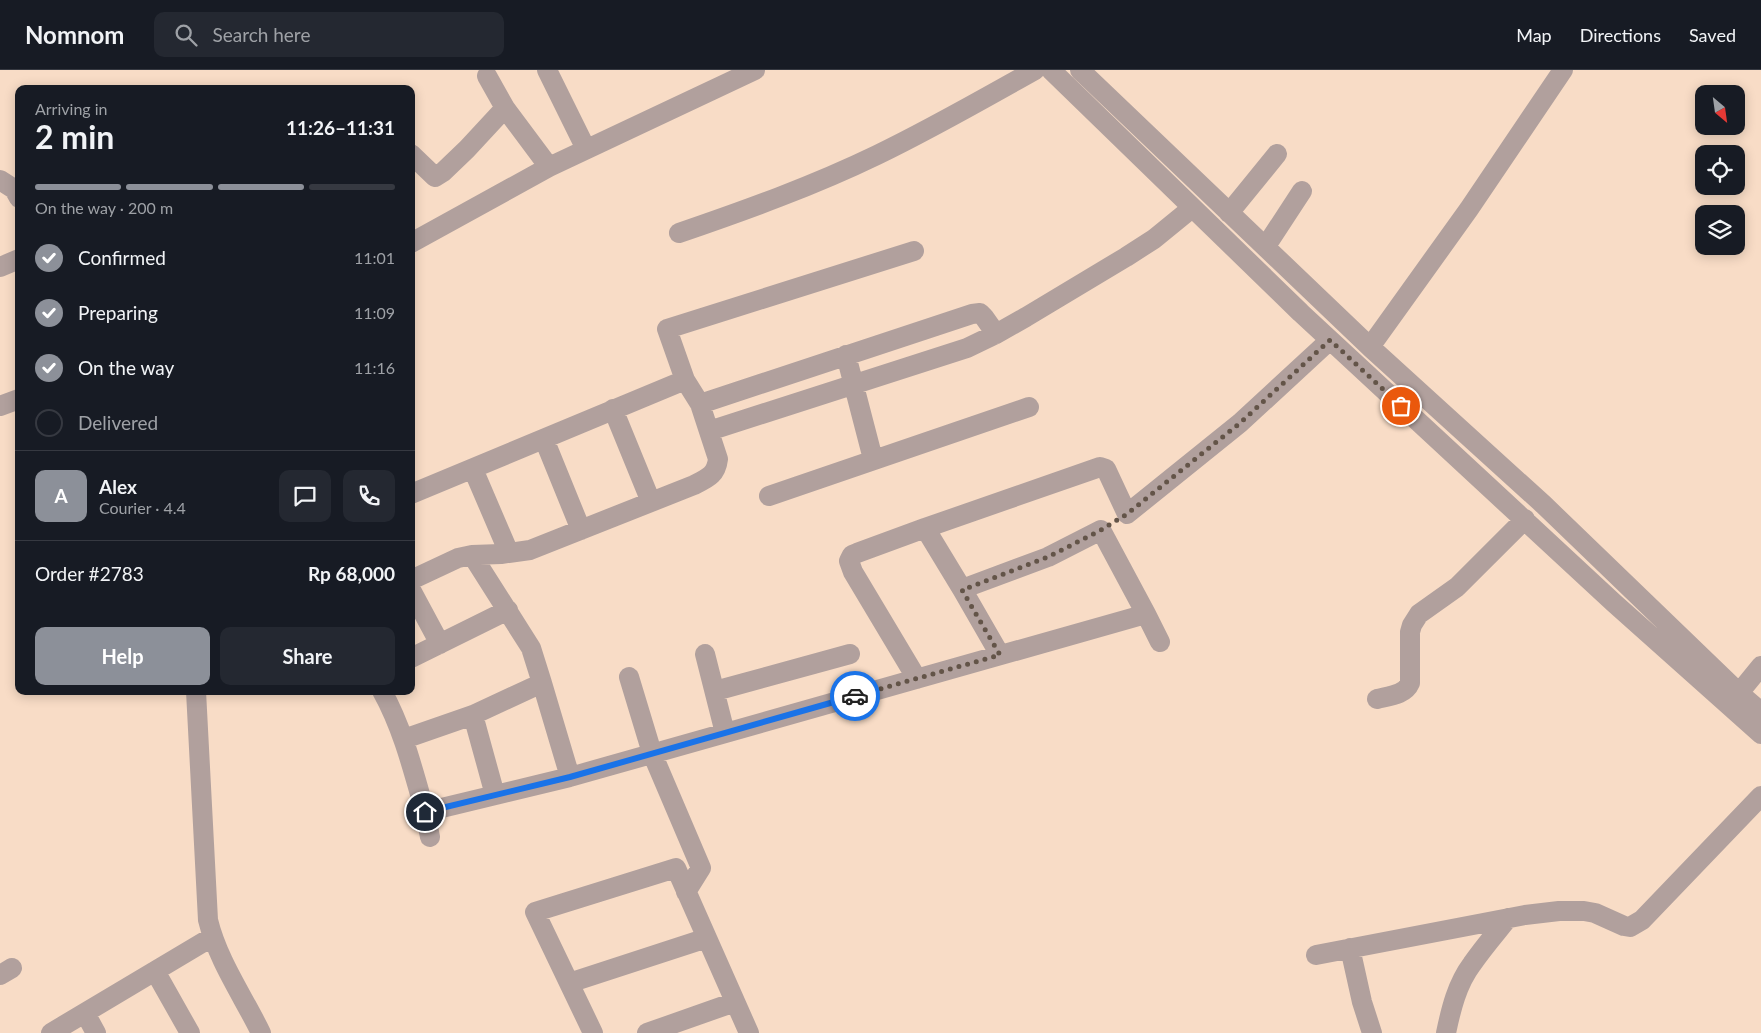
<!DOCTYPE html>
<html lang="en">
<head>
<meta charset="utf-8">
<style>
	body { margin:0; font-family:Lato,sans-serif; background:#242831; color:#f1f3f6; height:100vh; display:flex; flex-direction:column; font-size:19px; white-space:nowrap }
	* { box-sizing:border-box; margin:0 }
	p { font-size:16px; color:#9ea1a6 }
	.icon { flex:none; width:28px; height:28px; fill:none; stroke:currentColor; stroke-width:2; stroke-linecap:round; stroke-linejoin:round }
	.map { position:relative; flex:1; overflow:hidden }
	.panel { position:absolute; left:15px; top:15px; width:400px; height:610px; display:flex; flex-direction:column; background:#171b24; border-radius:10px; box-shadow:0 2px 12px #0003 }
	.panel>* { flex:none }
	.needle { width:32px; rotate:151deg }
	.controls { position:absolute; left:1695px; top:15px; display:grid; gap:10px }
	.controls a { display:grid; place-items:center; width:50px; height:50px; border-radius:10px; background:#171b24; box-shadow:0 2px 12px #0003; font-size:25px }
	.pin { position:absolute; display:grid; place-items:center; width:42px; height:42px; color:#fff; margin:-21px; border:2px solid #fff; border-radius:50%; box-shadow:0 1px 5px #0007 }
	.courier { position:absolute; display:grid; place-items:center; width:50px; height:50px; margin:-25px; border:4px solid #1a73e8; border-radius:50%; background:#fff; color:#222; box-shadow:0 1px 6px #0007 }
	.overview em { font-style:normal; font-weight:700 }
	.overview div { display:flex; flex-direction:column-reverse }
	.overview { display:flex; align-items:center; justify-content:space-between; height:85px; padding:0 20px }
	h1 { font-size:32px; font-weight:700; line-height:38px }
	.bar { display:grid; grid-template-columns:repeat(4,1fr); gap:8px 5px; align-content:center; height:60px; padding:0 20px }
	.bar i { height:6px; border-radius:4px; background:#363941 }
	.bar .active { background:#8c9099 }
	.bar p { grid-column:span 4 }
	.line { display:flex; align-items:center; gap:12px; padding:0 20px; border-top:1px solid #363941 }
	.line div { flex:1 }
	.round { display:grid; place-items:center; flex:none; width:52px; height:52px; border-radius:10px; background:#242831 }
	ol { padding:0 20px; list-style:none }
	li { display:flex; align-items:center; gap:15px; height:55px }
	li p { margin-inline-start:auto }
	li .icon { padding:5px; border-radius:50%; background:#8c9099; color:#fff; stroke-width:4 }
	li:last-child { color:#9ea1a6 }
	li i { width:28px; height:28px; border:2px solid #363941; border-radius:50% }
	.primary-button { display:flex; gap:10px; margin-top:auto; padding:10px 20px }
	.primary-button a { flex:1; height:58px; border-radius:10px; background:#8c9099; color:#fff; font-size:20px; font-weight:700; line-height:58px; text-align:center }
	.primary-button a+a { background:#242831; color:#f1f3f6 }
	header { display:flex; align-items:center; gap:30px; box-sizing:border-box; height:70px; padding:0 25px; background:#171b24; border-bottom:1px solid #363941 }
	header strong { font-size:24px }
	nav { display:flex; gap:28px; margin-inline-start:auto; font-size:18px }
	.search { width:350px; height:45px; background:#242831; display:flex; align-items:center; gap:12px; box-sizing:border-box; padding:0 18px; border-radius:10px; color:#9ea1a6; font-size:19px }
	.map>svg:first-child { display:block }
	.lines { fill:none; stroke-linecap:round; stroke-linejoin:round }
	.minor { stroke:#b1a09d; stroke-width:20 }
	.done { stroke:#635448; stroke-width:5; stroke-dasharray:0 9 }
	.route { stroke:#1a73e8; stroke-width:6 }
</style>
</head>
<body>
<header>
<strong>Nomnom</strong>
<div class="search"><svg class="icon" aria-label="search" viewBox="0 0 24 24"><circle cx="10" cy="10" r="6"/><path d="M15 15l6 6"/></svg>Search here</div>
<nav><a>Map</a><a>Directions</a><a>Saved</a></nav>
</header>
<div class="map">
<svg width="1761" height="963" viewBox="0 0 1761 963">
	<rect width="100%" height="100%" fill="#f8dcc6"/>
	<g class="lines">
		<!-- minor -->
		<path class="minor" d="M 547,0 L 586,79
			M 1051,0 L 1301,243 L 1614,533 L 1761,664
			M 1080,0 L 1370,277 L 1544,435 L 1739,623 L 1761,642
			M 505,38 L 549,97
			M 411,84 L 435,107 L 443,102 L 467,79 L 505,38 L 487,6
			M 0,110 L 14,119 L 19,128
			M 1229,143 L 1277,84
			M 679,163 C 746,140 813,116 877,85 C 931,59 983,29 1035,0
			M 411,173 L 549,97 L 755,0
			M 1266,176 L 1302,121
			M 0,197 L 19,189
			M 1370,277 L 1469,139 L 1563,0
			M 846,285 L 873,389
			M 685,310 L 667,259 L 914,181
			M 700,334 L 972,244 L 980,243 L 984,247 L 996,264
			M 0,336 L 19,329
			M 613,339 L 651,432
			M 709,361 L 967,278 L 996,264 L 1026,247 L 1126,187 L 1154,169 L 1192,138
			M 544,369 L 581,460
			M 473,399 L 509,483
			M 411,424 L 685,310 L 700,334 L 718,389 C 716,405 708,408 694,415 L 530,480 L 501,484 L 472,485 L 458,488 L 411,510
			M 769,426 L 1029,337
			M 925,458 L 1100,397 L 1106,399 L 1127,444 L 1240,353 L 1330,270
			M 472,485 L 531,578 L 542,613
			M 962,519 L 1000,585
			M 411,520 L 440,574
			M 1146,544 L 1160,572
			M 705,584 L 725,663
			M 411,588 L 508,540
			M 629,607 L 652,683 L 701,798 L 686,822
			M 196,621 L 208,850 C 218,891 243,926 261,963
			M 382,621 C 403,659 413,700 425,742 L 570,707 L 1146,544 L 1101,460 L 1048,487 L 962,519 L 925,458 L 857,483 L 852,485 L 849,491 L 853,502 L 917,609
			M 715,621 L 850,584
			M 1739,623 L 1761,596
			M 1377,629 C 1389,626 1405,625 1410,613 L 1410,562 L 1412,555 L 1419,544 L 1457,517 L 1525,449
			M 473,645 L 495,725
			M 404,669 L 473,645 L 542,613 L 570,707
			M 425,742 L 430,767
			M 1350,878 L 1362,932 L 1372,963
			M 1316,885 L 1525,845 L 1559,841 L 1584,841 L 1595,843 L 1624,856 L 1630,857 L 1642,850 L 1761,726
			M 155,901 L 190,963
			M 0,905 L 12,898
			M 569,913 L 707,868
			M 85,943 L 96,963
			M 51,963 L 212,867
			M 593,963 L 535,842 L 676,798 L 749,963
			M 647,963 L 735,932
			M 1446,963 C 1451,939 1457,914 1472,894 C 1483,878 1496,863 1508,848"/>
	</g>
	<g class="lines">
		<!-- done -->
		<path class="done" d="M 855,626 L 1000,585 L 962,520 L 1048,487 L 1101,460 L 1127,444 L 1240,353 L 1330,270 L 1401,336"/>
		<!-- route -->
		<path class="route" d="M 425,742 L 570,707 L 855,626"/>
	</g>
</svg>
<div class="controls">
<a><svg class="needle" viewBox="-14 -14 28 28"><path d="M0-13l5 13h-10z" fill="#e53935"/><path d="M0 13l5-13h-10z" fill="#9ea1a6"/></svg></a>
<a><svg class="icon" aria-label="locate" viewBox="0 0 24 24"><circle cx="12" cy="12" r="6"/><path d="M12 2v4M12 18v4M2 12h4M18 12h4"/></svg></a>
<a><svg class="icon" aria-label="layers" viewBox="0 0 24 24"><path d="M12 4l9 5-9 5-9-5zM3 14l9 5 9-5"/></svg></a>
</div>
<div class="pin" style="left:1401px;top:336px;background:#ea580c"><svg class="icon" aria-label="bag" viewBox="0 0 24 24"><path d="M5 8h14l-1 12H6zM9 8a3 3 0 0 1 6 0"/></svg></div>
<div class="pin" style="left:425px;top:742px;background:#1f2937"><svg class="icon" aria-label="home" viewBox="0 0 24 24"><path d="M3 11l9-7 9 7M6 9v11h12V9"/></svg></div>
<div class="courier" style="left:855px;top:626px"><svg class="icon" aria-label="car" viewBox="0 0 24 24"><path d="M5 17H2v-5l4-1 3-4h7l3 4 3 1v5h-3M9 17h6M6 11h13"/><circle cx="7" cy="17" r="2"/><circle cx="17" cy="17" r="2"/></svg></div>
<section class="panel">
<div class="overview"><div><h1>2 min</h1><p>Arriving in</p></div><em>11:26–11:31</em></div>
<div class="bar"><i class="active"></i><i class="active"></i><i class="active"></i><i></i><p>On the way · 200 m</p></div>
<ol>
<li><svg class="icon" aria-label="check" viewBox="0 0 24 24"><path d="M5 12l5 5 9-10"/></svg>Confirmed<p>11:01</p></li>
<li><svg class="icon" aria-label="check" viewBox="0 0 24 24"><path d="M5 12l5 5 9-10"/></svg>Preparing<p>11:09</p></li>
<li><svg class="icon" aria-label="check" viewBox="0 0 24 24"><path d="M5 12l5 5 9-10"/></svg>On the way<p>11:16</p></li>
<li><i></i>Delivered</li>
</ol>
<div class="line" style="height:90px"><b class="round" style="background:#8c9099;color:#fff">A</b><div><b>Alex</b><p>Courier · 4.4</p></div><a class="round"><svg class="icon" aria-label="chat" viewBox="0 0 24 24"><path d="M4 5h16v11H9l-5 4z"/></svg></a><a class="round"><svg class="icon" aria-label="phone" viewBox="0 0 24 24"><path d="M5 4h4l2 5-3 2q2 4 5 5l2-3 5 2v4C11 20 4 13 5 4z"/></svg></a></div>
<div class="line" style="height:65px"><div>Order #2783</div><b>Rp 68,000</b></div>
<div class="primary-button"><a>Help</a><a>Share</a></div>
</section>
</div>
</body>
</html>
